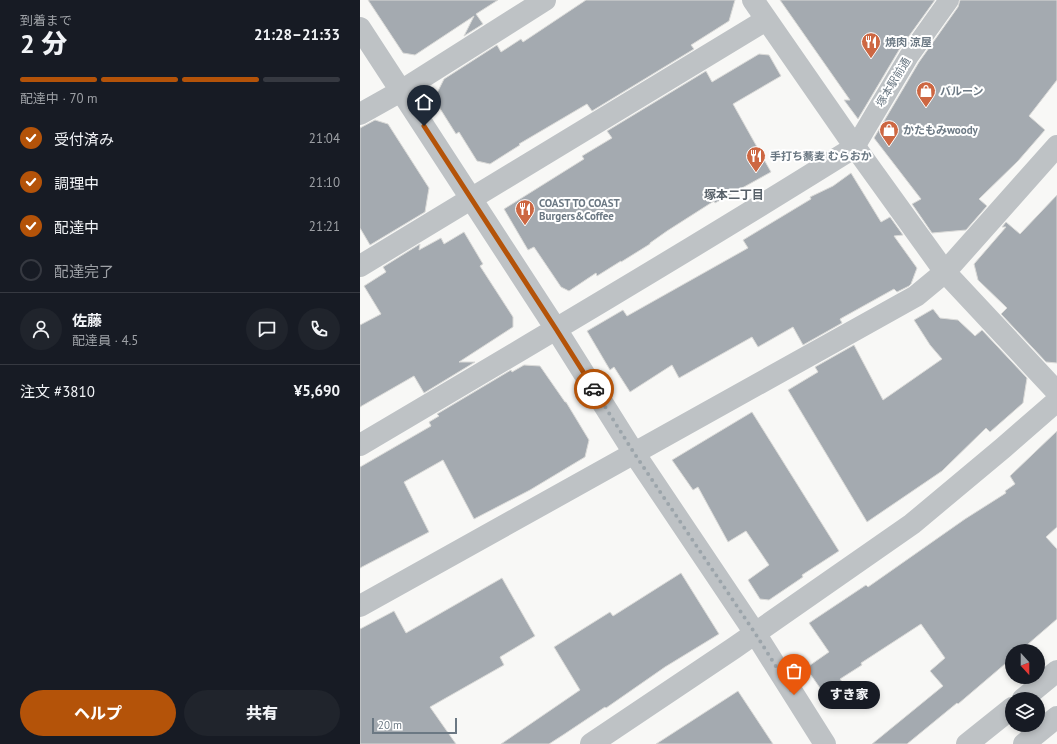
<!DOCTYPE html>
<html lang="ja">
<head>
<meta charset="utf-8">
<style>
	body { margin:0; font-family:"PT Sans","Noto Sans JP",sans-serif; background:#20242c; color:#f1f3f6; height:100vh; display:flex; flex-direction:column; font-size:15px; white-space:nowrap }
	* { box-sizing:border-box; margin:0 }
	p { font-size:13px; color:#9ea1a6 }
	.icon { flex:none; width:22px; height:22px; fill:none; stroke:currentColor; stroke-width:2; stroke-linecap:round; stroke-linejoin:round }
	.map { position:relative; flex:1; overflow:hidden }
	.side { display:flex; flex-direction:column; background:#171b24; width:360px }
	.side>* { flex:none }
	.needle { width:26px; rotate:159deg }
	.tools { position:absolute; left:645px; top:644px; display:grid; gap:8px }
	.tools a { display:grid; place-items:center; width:40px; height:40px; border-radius:50%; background:#171b24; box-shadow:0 2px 6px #0003; font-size:20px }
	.scale { position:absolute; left:12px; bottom:10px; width:85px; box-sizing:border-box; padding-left:4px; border:2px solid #6b7883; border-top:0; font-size:11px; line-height:14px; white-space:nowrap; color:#6b7883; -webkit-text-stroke:3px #fff; paint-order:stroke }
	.pin { position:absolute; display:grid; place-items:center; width:34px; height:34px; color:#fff; margin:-41px -17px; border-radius:50% 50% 50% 0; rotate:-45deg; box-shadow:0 0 4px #0007 }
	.pin .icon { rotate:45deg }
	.courier { position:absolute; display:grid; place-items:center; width:40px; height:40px; margin:-20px; border:3px solid #b45309; border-radius:50%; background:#fff; color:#222; box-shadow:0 1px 5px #0007 }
	.bubble { position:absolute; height:28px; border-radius:14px; background:#171b24; box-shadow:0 2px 6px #0003; font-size:13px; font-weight:800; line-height:28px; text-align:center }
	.headline em { font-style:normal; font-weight:800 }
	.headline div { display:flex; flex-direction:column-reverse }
	.headline { display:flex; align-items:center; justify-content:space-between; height:68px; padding:0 20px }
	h1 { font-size:26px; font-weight:800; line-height:30px }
	.bar { display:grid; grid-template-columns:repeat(4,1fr); gap:6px 4px; align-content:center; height:48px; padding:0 20px }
	.bar i { height:5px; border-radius:3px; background:#363941 }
	.bar .active { background:#b45309 }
	.bar p { grid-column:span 4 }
	.line { display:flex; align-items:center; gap:10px; padding:0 20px; border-top:1px solid #363941 }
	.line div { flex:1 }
	.round { display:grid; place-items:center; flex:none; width:42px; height:42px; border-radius:21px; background:#20242c }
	ol { padding:0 20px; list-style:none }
	li { display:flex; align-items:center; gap:12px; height:44px }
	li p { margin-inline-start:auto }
	li .icon { padding:4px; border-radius:50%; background:#b45309; color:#fff; stroke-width:4 }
	li:last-child { color:#9ea1a6 }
	li i { width:22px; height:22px; border:2px solid #363941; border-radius:50% }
	.button { display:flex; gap:8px; margin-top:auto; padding:8px 20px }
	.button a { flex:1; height:46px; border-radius:24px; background:#b45309; color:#fff; font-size:16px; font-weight:800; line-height:46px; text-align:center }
	.button a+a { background:#20242c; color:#f1f3f6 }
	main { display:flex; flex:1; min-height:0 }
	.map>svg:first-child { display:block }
	.building { fill:#a4aab0; stroke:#dadad8 }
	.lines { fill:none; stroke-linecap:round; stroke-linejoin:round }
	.pedestrian { stroke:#bec2c5; stroke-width:20 }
	.minor { stroke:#bec2c5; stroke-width:22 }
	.tertiary { stroke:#bec2c5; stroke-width:22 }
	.done { stroke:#9ca5ab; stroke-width:4; stroke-dasharray:0 7.2 }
	.route { stroke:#b45309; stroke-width:5 }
	.labels { text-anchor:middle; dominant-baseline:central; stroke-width:4; stroke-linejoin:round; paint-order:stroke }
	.poi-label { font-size:11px; font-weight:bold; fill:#6b7883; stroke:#fff; text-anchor:start }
	.street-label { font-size:11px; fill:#6b7883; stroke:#fff }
	.neighbourhood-label { font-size:12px; font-weight:bold; fill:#586169; stroke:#fff }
</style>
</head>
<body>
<main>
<section class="side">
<div class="headline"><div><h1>2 分</h1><p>到着まで</p></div><em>21:28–21:33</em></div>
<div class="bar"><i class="active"></i><i class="active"></i><i class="active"></i><i></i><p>配達中 · 70 m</p></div>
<ol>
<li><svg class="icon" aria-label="check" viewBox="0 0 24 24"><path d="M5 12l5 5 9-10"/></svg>受付済み<p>21:04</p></li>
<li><svg class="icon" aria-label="check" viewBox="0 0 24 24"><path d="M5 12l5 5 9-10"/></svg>調理中<p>21:10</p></li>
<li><svg class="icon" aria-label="check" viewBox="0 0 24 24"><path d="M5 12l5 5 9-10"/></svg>配達中<p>21:21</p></li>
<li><i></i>配達完了</li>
</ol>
<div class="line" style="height:72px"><a class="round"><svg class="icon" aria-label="person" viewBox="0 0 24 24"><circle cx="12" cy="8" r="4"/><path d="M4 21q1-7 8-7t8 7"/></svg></a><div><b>佐藤</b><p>配達員 · 4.5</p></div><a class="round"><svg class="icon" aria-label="chat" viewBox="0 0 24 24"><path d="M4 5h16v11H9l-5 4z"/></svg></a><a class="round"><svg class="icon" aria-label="phone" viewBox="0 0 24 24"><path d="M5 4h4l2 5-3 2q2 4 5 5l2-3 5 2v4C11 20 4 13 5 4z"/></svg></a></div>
<div class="line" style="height:52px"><div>注文 #3810</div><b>¥5,690</b></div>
<div class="button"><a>ヘルプ</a><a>共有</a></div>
</section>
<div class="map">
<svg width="697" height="744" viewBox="0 0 697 744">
	<rect width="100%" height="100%" fill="#f8f8f6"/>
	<!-- building -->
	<path class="building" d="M 8,0 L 138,0 L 116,14 L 123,24 L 104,36 L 114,16 L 55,55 L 43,53 Z
		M 226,0 L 375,0 L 369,21 L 331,45 L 334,49 L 232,111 L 227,104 L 159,144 L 160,145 L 130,164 L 117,161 L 99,132 L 96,134 L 74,99 L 84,79 L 137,45 L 141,52 L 161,39 L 163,42 Z
		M 420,0 L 575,0 L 539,50 L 498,119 L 484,100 L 490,100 Z
		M 600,0 L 697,0 L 697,80 L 669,116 L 685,130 L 658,161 L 619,199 L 627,206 L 606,230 L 572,233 L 552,204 L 561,199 L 514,138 L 559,62 L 598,7 Z
		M 399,54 L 409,55 L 421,76 L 373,104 L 411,172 L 355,203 L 354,201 L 307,231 L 290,243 L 290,244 L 261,262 L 261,261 L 237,276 L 236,273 L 209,291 L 201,287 L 174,247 L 168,250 L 144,209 L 224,159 L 222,156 L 252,138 L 247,131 L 346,71 L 352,82 Z
		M 15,120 L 28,124 L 69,188 L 65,212 L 10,245 L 0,228 L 0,128 Z
		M 491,173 L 521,222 L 530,217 L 543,235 L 534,236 L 557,268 L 551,284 L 549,286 L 537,292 L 534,289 L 480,319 L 482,323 L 443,345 L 433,327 L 398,347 L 392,337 L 319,378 L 312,365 L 270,392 L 254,367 L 250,370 L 227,331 L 263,310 L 267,316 L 388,248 L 383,240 L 451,199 L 450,197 L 473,186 Z
		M 697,195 L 697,363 L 686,362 L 641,314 L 647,308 L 618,280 L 614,264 L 646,227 L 642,227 L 646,222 L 660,234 Z
		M 104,232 L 123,264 L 120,266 L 153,317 L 153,327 L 99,362 L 115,362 L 64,393 L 54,376 L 0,407 L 0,325 L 21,314 L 4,286 L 26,272 L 23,267 L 60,244 L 59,250 L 81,238 L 84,244 Z
		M 573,309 L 580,318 L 598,320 L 615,336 L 622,330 L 667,378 L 663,403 L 630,432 L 626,428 L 582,471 L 507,522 L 428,390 L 458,372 L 455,367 L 494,345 L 523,400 L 582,359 L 570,345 L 554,320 Z
		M 164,365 L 180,366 L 205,402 L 206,402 L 229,440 L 225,457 L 170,490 L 114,519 L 83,460 L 44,482 L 69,532 L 0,568 L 0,467 L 71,426 L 69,422 L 79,416 L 77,414 L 151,370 L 152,372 Z
		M 392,412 L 479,551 L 442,575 L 443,577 L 409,600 L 400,599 L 388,580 L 409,565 L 386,531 L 368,542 L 338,487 L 333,490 L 312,460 Z
		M 697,431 L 697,527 L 686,537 L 697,549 L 697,619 L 660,651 L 652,651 L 652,658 L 598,704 L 597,703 L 547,744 L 512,744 L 583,686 L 570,671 L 585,658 L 561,624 L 501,663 L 502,665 L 480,679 L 490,692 L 472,705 L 446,668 L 469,652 L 449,623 L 506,585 L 508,587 L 605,519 L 646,493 L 645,491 L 655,484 L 650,476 Z
		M 321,573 L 359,634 L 305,667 L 246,708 L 245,707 L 203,735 L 189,744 L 141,744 L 220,690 L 194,647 L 250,612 L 253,616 Z
		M 142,578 L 175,636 L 140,657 L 144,665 L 70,707 L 96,744 L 0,744 L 0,629 L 34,611 L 46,633 Z
		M 378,691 L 413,744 L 296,744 Z"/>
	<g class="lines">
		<!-- pedestrian -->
		<path class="pedestrian" d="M 495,147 L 549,56 L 589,0"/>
		<!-- minor -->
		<path class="minor" d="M 393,0 L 495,147 L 585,272 L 697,392
			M 0,28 L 196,329 L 274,453 L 395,633 L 465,744
			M 0,114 L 41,91 L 185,0
			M 0,266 L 406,20
			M 0,445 C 166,347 332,249 495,147
			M 0,606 L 556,296 L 585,272 L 697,146
			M 231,744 L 374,648 L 552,524 L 643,448 L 697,401"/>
		<!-- tertiary -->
		<path class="tertiary" d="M 663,699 L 697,671
			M 607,744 L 652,708
			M 664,744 L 697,717"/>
	</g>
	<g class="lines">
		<!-- done -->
		<path class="done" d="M 234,389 L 274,453 L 395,633 L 434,695"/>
		<!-- route -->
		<path class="route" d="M 64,126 L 196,329 L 234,389"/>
	</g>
	<!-- icons -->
	<defs>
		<g id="restaurant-pin" transform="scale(1)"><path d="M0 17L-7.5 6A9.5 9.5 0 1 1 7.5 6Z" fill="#cd6742" stroke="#fff"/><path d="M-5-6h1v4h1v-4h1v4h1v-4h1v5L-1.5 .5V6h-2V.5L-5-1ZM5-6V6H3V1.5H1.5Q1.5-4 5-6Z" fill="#fff"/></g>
		<g id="shop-pin" transform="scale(1)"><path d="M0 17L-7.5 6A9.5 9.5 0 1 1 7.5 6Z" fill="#cd6742" stroke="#fff"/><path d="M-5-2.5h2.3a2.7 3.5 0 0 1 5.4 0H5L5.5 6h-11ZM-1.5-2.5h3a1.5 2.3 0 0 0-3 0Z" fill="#fff"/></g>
	</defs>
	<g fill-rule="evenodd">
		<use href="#restaurant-pin" x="511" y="42"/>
		<use href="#shop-pin" x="566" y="91"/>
		<use href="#shop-pin" x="529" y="130"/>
		<use href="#restaurant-pin" x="396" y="156"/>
		<use href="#restaurant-pin" x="165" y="209"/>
	</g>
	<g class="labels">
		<!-- poi labels -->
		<g class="poi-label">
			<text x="525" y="42">焼肉 涼屋</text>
			<text x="580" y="91">バルーン</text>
			<text x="543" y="130">かたもみwoody</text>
			<text x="410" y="156">手打ち蕎麦 むらおか</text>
			<text x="179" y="203">COAST TO COAST<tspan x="179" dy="13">Burgers&amp;Coffee</tspan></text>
		</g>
		<!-- street labels -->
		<g class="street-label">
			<text transform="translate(533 82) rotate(-59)">塚本駅前通</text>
		</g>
		<!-- neighbourhood labels -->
		<g class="neighbourhood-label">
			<text x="374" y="194">塚本二丁目</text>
		</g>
	</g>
</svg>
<div class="tools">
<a><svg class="needle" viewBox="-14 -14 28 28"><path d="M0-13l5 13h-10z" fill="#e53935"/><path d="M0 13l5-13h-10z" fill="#9ea1a6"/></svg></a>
<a><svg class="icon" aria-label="layers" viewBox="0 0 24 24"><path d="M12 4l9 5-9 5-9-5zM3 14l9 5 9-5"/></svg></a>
</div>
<div class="scale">20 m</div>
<div class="pin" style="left:434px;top:695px;background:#ea580c"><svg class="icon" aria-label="bag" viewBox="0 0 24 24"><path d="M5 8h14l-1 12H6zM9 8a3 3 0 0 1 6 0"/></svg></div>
<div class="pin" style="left:64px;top:126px;background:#1f2937"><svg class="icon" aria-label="home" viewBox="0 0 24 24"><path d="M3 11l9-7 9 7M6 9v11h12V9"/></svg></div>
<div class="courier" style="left:234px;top:389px"><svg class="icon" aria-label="car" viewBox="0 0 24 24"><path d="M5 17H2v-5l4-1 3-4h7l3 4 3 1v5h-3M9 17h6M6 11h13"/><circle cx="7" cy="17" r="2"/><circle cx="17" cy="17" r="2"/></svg></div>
<div class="bubble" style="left:458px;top:681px;width:62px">すき家</div>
</div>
</main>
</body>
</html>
